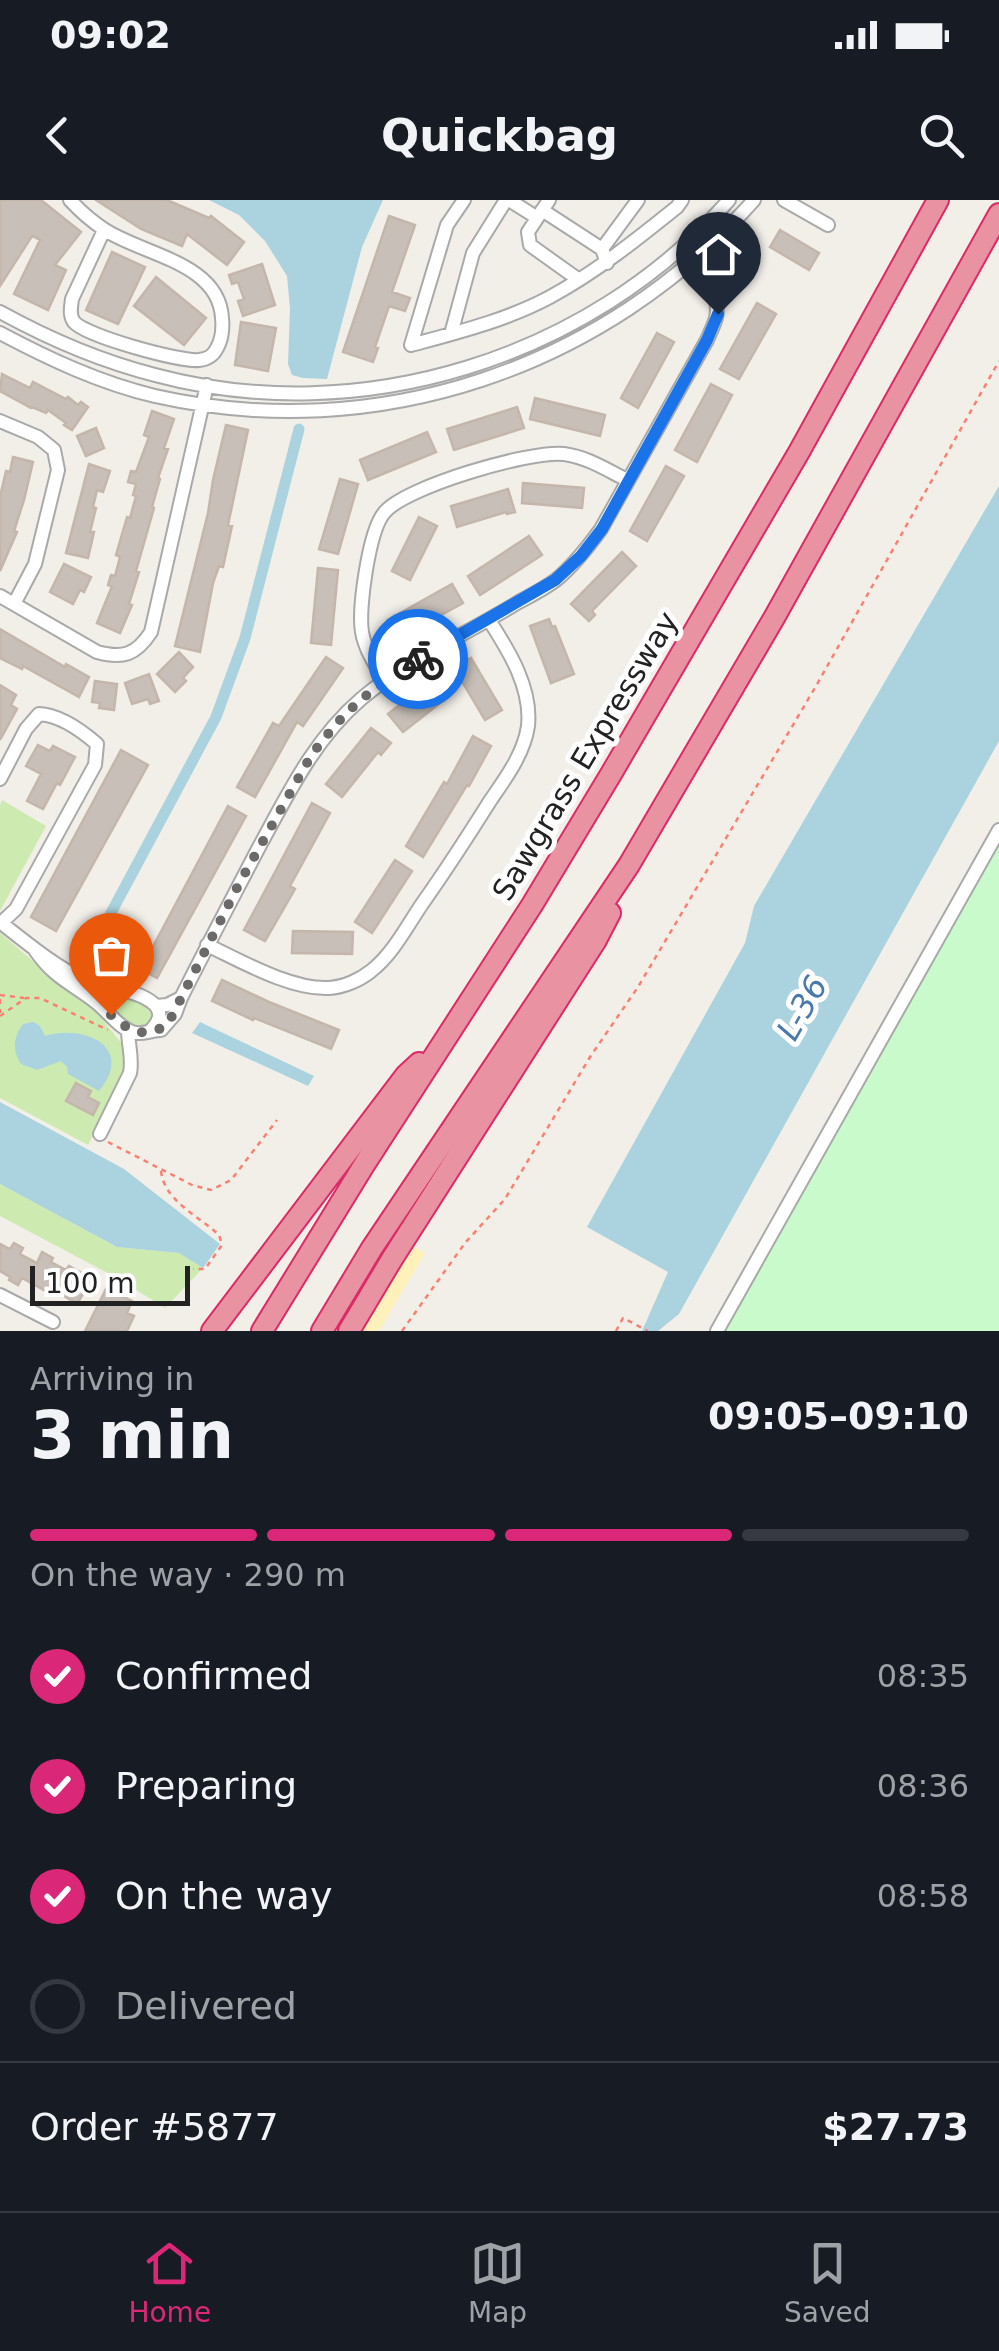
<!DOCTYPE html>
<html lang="en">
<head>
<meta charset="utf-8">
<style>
	body { margin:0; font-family:"DejaVu Sans",sans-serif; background:#20242c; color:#f1f3f6; height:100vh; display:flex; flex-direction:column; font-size:38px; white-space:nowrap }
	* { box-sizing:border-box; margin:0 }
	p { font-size:32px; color:#9ea1a6 }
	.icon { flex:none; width:55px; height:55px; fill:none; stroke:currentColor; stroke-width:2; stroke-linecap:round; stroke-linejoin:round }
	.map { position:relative; height:1131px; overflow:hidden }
	.panel { display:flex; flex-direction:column; background:#171b24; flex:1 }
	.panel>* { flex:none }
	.scale { position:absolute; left:30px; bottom:25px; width:160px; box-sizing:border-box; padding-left:10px; border:5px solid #222; border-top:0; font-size:28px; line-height:35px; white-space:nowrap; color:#222; -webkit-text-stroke:8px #fff; paint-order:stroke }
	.pin { position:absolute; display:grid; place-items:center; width:85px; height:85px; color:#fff; margin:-102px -42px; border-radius:50% 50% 50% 0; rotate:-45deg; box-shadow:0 0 10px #0007 }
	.pin .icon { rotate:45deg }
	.courier { position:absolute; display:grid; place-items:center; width:100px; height:100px; margin:-50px; border:8px solid #1a73e8; border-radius:50%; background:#fff; color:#222; box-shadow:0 2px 12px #0007 }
	.headline em { font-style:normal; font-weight:800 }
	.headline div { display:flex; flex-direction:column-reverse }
	.headline { display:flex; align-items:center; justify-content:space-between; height:170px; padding:0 30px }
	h1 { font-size:65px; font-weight:800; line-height:75px }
	.bar { display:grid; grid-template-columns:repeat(4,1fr); gap:15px 10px; align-content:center; height:120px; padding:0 30px }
	.bar i { height:12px; border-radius:8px; background:#363941 }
	.bar .selected { background:#db2777 }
	.bar p { grid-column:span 4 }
	.line { display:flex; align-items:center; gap:25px; padding:0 30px; border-top:2px solid #363941 }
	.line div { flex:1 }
	ol { padding:0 30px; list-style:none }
	li { display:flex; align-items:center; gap:30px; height:110px }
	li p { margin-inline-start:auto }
	li .icon { padding:10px; border-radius:50%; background:#db2777; color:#fff; stroke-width:4 }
	li:last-child { color:#9ea1a6 }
	li i { width:55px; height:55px; border:5px solid #363941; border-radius:50% }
	.status { display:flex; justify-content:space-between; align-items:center; height:70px; padding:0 50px; background:#171b24; direction:ltr }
	.status svg { height:28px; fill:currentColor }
	header { display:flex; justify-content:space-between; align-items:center; height:130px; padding:0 30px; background:#171b24; font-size:45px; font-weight:800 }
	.dock { display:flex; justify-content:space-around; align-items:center; height:140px; border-top:2px solid #363941; background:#171b24; font-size:28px; color:#9ea1a6 }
	.dock a { display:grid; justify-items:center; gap:5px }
	.dock .selected { color:#db2777 }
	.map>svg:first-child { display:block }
	.grass { fill:#cdebb0 }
	.sand { fill:#fff1ba }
	.park { fill:#c8facc }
	.water { fill:#aad3df }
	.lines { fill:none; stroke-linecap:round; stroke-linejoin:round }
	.canal { stroke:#aad3df; stroke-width:11 }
	.building { fill:#c7bfb8; stroke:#c4b6ab; stroke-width:2.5 }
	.minor-casing { stroke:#a9a9a9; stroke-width:16 }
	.highway-casing { stroke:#dc2a67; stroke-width:24 }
	.path { stroke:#fa8072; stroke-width:2.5; stroke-dasharray:5 5; stroke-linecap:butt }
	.minor { stroke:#fff; stroke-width:12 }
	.highway { stroke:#e892a2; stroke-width:20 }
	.done { stroke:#6b6a68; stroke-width:10; stroke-dasharray:0 18 }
	.route { stroke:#1a73e8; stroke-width:12 }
	.labels { text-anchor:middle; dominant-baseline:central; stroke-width:10; stroke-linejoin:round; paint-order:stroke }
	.street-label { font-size:30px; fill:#222; stroke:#fff }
	.water-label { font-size:32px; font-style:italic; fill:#4a7aab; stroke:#fff }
</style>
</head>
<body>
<div class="status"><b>09:02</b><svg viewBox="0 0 49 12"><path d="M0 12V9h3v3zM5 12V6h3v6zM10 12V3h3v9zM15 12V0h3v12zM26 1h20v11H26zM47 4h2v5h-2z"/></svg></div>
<header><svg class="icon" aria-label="back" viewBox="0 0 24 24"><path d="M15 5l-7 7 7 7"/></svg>Quickbag<svg class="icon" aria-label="search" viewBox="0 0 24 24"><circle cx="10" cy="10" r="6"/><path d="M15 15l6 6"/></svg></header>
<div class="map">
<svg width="999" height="1131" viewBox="0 0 999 1131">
	<rect width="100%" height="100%" fill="#f2efe9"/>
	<!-- grass -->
	<path class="grass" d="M 2,600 L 46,626 L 0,711 L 0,605 Z
		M 0,733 L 66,789 L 89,803 L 123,845 L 125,873 L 88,945 L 0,898 Z
		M 85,786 C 107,792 138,795 152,814 C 144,848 97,798 85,786 Z
		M 0,984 L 117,1047 L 179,1053 L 203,1068 L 165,1108 L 117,1078 L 0,1016 Z"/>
	<!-- sand -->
	<path class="sand" d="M 409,1044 L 425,1053 L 379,1131 L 356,1131 Z"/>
	<!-- park -->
	<path class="park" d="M 999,630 L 999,1131 L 717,1131 Z"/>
	<!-- water -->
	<path class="water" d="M 209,0 L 383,0 L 362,47 L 327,179 L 303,178 L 292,175 L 288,164 L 290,108 L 287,76 L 265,41 L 239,15 Z
		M 999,286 L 999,541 L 679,1114 L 658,1131 L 642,1131 L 668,1072 L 587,1027 L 745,743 L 754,706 Z
		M 33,822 L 40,826 L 45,836 C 83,824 136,846 99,891 L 68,874 L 67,867 L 61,861 L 37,870 L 21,864 C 12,851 13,837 23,824 Z
		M 200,822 L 314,876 L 308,886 L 192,833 Z
		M 0,902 L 124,969 L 220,1044 L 203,1068 L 179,1053 L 117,1047 L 0,984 Z"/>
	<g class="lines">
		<!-- canal -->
		<path class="canal" d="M 89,754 L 216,517 L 245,438 L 299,229"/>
	</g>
	<!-- building -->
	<path class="building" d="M 0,0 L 41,0 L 81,32 L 55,65 L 66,70 L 48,110 L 14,94 L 40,40 L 32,36 L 0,86 Z
		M 96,0 L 167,0 L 209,18 L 211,16 L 244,42 L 227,65 L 187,34 L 182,46 L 141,29 Z
		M 389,16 L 415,25 L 392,92 L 410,98 L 405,111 L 389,106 L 375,147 L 378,148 L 373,162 L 343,152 Z
		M 780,30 L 819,53 L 809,70 L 770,47 Z
		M 112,52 L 145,67 L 118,124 L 86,110 Z
		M 262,64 L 275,105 L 243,116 L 238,101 L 244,99 L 238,82 L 232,84 L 229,75 Z
		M 156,77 L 206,118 L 184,145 L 134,106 Z
		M 757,103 L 776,114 L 739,179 L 720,169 Z
		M 241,122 L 276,128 L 268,171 L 235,165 Z
		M 657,133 L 674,142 L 638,208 L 621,198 Z
		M 2,174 L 30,188 L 33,182 L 66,199 L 68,197 L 78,205 L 81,202 L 88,207 L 72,230 L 64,225 L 66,223 L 48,210 L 46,213 L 32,207 L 31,208 L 0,191 Z
		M 711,184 L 732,195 L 697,262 L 675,250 Z
		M 535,198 L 605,215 L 600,236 L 530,219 Z
		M 517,207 L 524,228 L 454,250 L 447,229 Z
		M 152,211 L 174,219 L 164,248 L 168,249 L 158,278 L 160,279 L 152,307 L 154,308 L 136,371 L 139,372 L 129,404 L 132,405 L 120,433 L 97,423 L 112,386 L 108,385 L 111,375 L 115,376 L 120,357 L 116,355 L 127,317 L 130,318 L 136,296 L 133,295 L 136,284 L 128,282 L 131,271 L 136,272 L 149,237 L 144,235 Z
		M 226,225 L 248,230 L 228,325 L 232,326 L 223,367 L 219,366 L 213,383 L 200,452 L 175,446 L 208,313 L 213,280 Z
		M 96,228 L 104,248 L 86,256 L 77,236 Z
		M 427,232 L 436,252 L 368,280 L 360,260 Z
		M 13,257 L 33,262 L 24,300 L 14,331 L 17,332 L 0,371 L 0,297 L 6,271 L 10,272 Z
		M 89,264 L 110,271 L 103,292 L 97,290 L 93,307 L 96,308 L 90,332 L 94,332 L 88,358 L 66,353 Z
		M 666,266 L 684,276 L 647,341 L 630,331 Z
		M 340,279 L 358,284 L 338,354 L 319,349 Z
		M 523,283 L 584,288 L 582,308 L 522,303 Z
		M 508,289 L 515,312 L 507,314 L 506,312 L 457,327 L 451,306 Z
		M 419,317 L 437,326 L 410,380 L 392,371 Z
		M 529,336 L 542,355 L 480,395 L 468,376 Z
		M 622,352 L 636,366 L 592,411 L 595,415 L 589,421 L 571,404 Z
		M 64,364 L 91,377 L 84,392 L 80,390 L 73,404 L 50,392 Z
		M 318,368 L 338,370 L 331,445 L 311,443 Z
		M 452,384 L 463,403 L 399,438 L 388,420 Z
		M 549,419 L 552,427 L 555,426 L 574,474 L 551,483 L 530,426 Z
		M 0,429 L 65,467 L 66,464 L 89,477 L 79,497 L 23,466 L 22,469 L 0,458 Z
		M 179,452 L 193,467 L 183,478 L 186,481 L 175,492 L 157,474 Z
		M 326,457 L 343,468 L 303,526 L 297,522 L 255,597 L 237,587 L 273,523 L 279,526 Z
		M 471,458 L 502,510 L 485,520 L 454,468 Z
		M 149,474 L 159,501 L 150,504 L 148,499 L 132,504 L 125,483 Z
		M 434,478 L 449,496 L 403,532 L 388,514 Z
		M 95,481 L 117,484 L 114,510 L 99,508 L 100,503 L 92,502 Z
		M 0,485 L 16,495 L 11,505 L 17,509 L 0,540 Z
		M 371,528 L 391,543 L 381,555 L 378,552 L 342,597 L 326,584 Z
		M 473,536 L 491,546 L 469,586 L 467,585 L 423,657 L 406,646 L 444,582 L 447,584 Z
		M 38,545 L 50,551 L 53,546 L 75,557 L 60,585 L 57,583 L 43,609 L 27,601 L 41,574 L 26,566 Z
		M 121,550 L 148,565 L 56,731 L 31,717 Z
		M 312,603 L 330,613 L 290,686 L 295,689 L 265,741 L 244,730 Z
		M 228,606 L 246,616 L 157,778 L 141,769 Z
		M 395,660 L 412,671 L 372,733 L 355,722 Z
		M 293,731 L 353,732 L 352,754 L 292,753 Z
		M 222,780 L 269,802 L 339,830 L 331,849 L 254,818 L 253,820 L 212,801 Z
		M 76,883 L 91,891 L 88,897 L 99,903 L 93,915 L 66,901 Z
		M 14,1043 L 23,1048 L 20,1054 L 37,1063 L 42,1052 L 53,1058 L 51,1062 L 66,1070 L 69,1066 L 92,1079 L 77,1104 L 51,1088 L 49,1093 L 22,1078 L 18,1085 L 9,1080 L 10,1077 L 0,1071 L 0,1044 L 10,1049 Z
		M 106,1089 L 132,1101 L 127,1113 L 134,1116 L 127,1131 L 85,1131 Z"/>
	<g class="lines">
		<!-- minor casing -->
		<g class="minor-casing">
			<path id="minor" d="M 70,0 C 80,11 93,22 105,30 C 144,55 219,63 222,118 C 223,128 222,139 217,148 C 213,156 208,159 199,160 C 180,162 86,136 74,122 C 69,115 71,107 72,99 L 104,30
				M 509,0 L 536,17
				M 549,0 L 528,32 L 530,45 L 579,80
				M 784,0 L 828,25
				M 542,10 L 602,49 L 607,63
				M 602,49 L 638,0
				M 0,112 C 49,139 100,161 155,175 C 360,230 589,159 729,0
				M 0,133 C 49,159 100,183 155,196 C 376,246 604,169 754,0
				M 451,134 L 473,53 L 506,0
				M 411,145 C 459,132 507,120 550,97 C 596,72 636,40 677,7 L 682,0
				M 411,145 L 447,25 L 464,0
				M 0,221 L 38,237 L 54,250 L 58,270 L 35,364 L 14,404
				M 0,396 L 97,452 C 123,459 136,455 151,432 L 207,185
				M 385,480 C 376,466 365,450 362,432 C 358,409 369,331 384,313 C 404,287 531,250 564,254 C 587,257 607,270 627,280
				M 0,579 L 26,529 L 39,514 C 59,515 82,531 97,544 L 95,565 L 16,709 L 1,723
				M 0,722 C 27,743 54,766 86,781 C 106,790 136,788 154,804 C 164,813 158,823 150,831
				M 207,745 C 241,761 291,790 329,788 C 344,787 360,780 371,771 C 393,754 407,726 422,704 C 446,670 468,636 490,601 C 505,579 524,554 528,526 C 532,488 509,451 489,420
				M 35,750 C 55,779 72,783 97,803 C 108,812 122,831 136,833 C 144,834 153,830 161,830 L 175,814 L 181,798 L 167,805 L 156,806
				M 181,798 C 206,748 232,699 258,649 C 287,596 314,539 361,499 C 408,459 465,435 517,403 C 530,396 544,389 556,380 C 574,365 588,347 601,329 L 707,140 C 710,133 714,125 716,118 C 722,93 698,64 683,46
				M 100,934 L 130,873 C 133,859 128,844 128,830
				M 0,1095 L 53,1122
				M 717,1131 L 999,630"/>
		</g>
		<!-- highway casing -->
		<g class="highway-casing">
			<path id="highway" d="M 212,1131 L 406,875 L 419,863
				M 262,1131 L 364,965 L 532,705 L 611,574 L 799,252 L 938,0
				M 322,1131 L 372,1048 L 629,665 L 774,418 L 999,14
				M 349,1131 L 392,1059 L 596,740 L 610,713"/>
		</g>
		<!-- path -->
		<path class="path" d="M 0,795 L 24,798
			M 0,799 L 0,813
			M 0,816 L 26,798 L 40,798 L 108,830
			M 108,942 L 192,985 L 211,990 L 231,980 L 277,920
			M 161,971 C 164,1001 199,1016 219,1035 L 222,1045 L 205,1069 L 193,1069
			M 402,1131 L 465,1043 L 505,999 L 590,857 L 638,787 L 816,486 L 999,161
			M 616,1131 L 623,1118 L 648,1131"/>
		<!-- minor -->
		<use href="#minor" class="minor"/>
		<!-- highway -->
		<use href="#highway" class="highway"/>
	</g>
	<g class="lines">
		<!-- done -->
		<path class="done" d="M 111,815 C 129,831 144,840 168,824 L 240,682 L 312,554 L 336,524 L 360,500 L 418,459"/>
		<!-- route -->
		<path class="route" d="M 418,459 L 555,380 L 581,356 L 602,329 L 707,140 L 718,114"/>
	</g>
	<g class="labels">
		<!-- street labels -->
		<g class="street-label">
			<text transform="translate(585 556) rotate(-59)">Sawgrass Expressway</text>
		</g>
		<!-- water labels -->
		<g class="water-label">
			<text transform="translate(802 808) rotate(-60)">L-36</text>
		</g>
	</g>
</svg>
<div class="scale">100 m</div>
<div class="pin" style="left:111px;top:815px;background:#ea580c"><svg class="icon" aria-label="bag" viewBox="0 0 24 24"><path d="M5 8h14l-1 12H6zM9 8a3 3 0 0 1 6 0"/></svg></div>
<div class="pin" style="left:718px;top:114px;background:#1f2937"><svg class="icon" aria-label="home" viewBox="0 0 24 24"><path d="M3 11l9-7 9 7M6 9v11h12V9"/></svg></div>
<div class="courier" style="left:418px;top:459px"><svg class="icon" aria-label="bike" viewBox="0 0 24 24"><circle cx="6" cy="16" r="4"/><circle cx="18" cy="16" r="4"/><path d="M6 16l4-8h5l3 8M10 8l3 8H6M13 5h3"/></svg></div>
</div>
<section class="panel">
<div class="headline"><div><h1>3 min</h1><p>Arriving in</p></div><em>09:05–09:10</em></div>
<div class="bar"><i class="selected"></i><i class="selected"></i><i class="selected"></i><i></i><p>On the way · 290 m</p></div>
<ol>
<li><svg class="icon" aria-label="check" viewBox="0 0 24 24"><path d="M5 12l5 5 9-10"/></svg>Confirmed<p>08:35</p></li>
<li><svg class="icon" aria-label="check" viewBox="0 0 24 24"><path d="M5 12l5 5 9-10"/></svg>Preparing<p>08:36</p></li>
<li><svg class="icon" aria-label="check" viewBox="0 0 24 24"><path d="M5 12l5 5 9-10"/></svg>On the way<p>08:58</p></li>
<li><i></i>Delivered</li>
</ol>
<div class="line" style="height:130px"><div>Order #5877</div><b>$27.73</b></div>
</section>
<nav class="dock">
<a class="selected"><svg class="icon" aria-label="home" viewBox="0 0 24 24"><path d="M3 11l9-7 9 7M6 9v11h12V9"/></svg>Home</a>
<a><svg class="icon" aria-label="map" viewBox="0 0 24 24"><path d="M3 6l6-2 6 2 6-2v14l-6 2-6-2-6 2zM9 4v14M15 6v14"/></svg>Map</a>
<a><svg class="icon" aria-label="saved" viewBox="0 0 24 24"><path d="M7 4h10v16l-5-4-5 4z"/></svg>Saved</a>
</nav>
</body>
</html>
